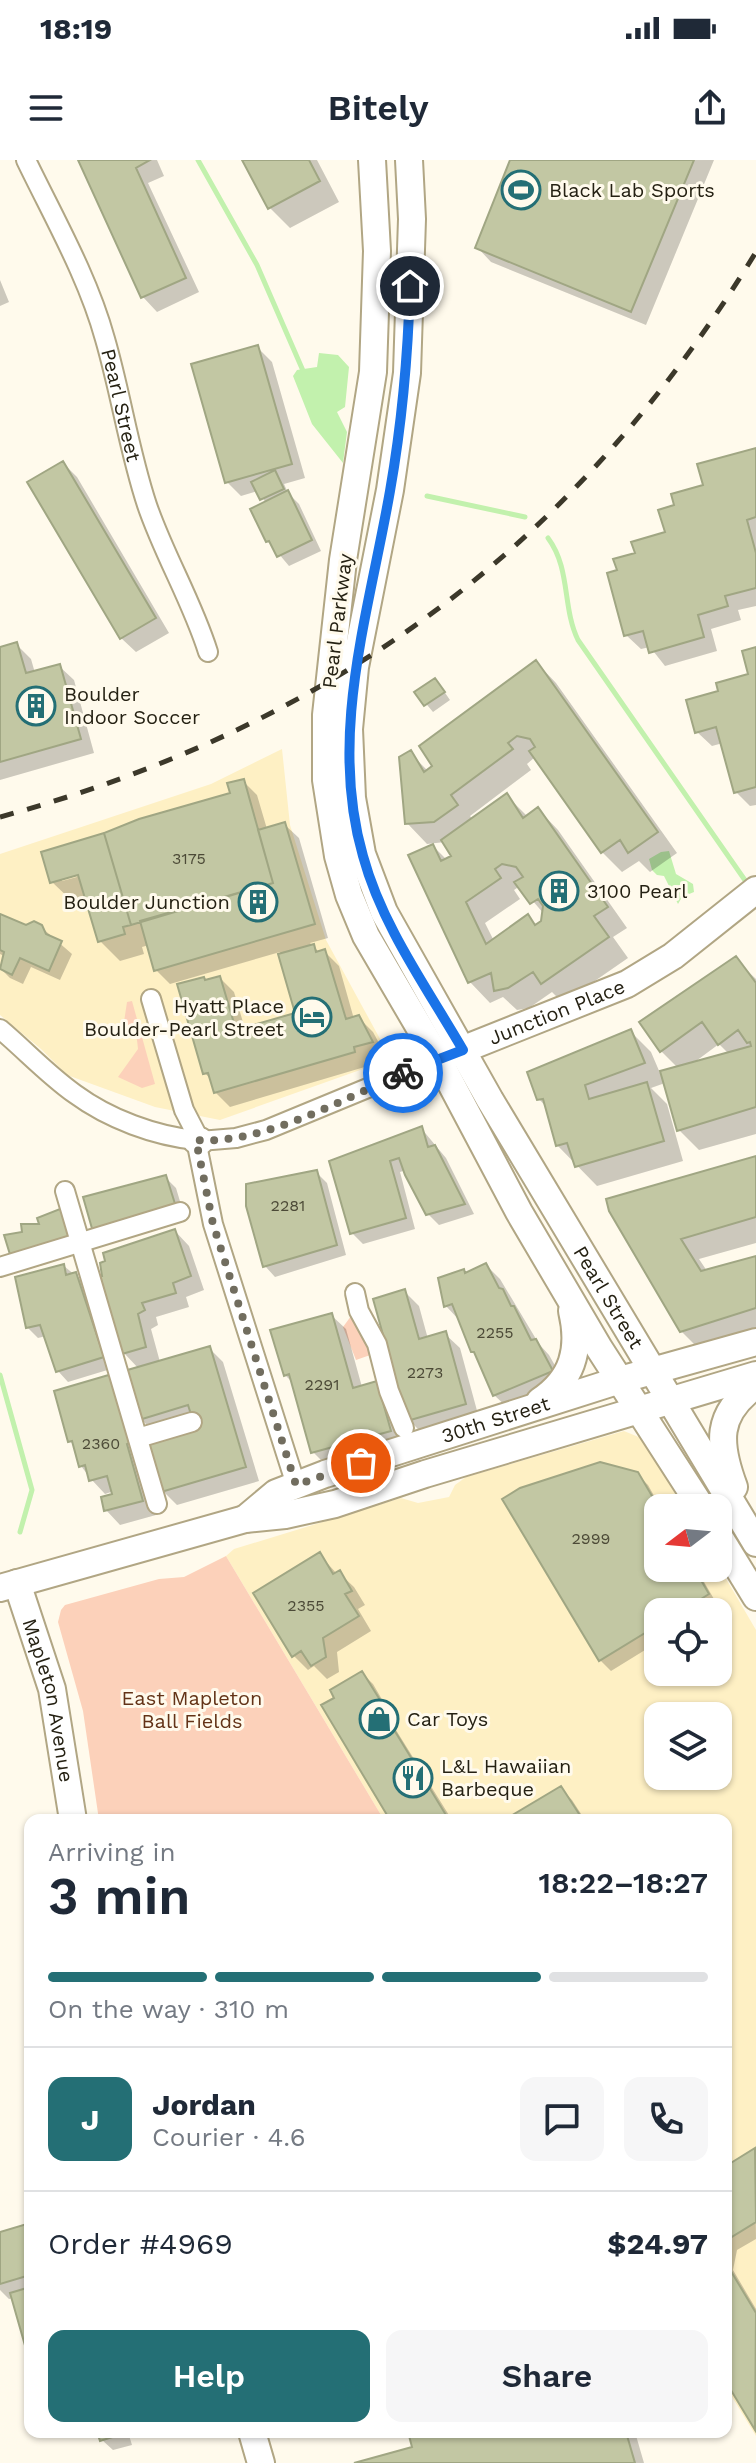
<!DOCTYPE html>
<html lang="en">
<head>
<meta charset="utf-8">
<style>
	body { margin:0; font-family:"Work Sans",sans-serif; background:#f6f6f7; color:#1f2937; height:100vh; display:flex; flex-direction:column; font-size:30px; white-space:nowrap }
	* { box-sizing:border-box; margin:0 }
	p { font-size:26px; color:#747a83 }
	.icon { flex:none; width:44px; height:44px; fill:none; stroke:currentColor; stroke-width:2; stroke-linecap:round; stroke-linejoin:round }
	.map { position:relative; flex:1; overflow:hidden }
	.drawer { position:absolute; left:24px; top:1654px; width:708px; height:624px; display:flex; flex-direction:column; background:#fff; border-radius:16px; box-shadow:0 2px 6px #0004 }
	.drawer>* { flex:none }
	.needle { width:52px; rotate:254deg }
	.tools { position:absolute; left:644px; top:1334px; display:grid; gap:16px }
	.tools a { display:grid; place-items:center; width:88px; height:88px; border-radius:16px; background:#fff; box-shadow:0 2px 6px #0004; font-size:40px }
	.pin { position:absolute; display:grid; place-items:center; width:68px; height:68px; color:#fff; margin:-34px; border:4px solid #fff; border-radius:50%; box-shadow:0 2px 8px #0007 }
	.courier { position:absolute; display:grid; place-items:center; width:80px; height:80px; margin:-40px; border:6px solid #1a73e8; border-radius:50%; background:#fff; color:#222; box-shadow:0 2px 10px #0007 }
	.overview em { font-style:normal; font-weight:600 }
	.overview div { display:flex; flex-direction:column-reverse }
	.overview { display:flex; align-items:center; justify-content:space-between; height:136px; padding:0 24px }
	h1 { font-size:52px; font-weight:600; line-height:60px }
	.bar { display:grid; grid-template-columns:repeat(4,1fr); gap:12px 8px; align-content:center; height:96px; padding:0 24px }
	.bar i { height:10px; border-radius:6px; background:#e0e1e3 }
	.bar .active { background:#246f75 }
	.bar p { grid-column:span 4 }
	.line { display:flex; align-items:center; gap:20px; padding:0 24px; border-top:2px solid #e0e1e3 }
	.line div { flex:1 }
	.round { display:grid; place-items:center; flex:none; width:84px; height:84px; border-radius:16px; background:#f6f6f7 }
	.action { display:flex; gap:16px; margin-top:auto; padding:16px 24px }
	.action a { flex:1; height:92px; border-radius:16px; background:#246f75; color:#fff; font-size:32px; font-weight:600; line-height:92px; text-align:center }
	.action a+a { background:#f6f6f7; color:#1f2937 }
	.status { display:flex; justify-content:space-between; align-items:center; height:56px; padding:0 40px; background:#fff; direction:ltr }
	.status svg { height:22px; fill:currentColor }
	header { display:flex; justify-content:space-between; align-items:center; height:104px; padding:0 24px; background:#fff; font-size:36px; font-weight:600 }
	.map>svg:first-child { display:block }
	.built { fill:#fef0c4; fill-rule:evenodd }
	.green { fill:#fcd1ba }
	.water { fill:#c2f1ad }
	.shadow { fill:#0003; fill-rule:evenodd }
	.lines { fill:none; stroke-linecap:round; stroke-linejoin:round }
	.stream { stroke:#c2f1ad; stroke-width:5 }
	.building { fill:#c2c7a3; stroke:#a0a683; stroke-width:2; fill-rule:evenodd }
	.street-casing { stroke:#b1a684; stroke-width:22 }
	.secondary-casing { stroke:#b1a684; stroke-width:30 }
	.street { stroke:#fff; stroke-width:18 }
	.secondary { stroke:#fff; stroke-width:26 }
	.rail { stroke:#3c382a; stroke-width:5; stroke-dasharray:14 14; stroke-linecap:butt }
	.done { stroke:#716d5f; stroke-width:8; stroke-dasharray:0 14.4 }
	.route { stroke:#1a73e8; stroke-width:10 }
	.labels { text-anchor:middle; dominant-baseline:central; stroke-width:6; stroke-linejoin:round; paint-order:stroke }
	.number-label { font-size:16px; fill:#4c4a37 }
	.poi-label { font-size:20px; fill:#252113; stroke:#fffaec; text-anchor:start }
	.street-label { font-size:20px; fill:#252113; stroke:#fffaec }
	.park-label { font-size:20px; fill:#633317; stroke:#fffaec }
</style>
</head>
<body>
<div class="status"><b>18:19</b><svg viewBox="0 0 49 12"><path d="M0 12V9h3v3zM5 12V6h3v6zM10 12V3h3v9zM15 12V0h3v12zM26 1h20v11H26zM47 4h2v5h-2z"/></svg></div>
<header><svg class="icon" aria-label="menu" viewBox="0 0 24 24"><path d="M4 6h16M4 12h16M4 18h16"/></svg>Bitely<svg class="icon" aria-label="share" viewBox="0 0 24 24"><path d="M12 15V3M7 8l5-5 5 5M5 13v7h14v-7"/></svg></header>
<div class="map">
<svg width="756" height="2303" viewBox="0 0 756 2303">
	<rect width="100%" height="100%" fill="#fffaec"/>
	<!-- built -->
	<path class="built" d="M 282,589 L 290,665 L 326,780 L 391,899 L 220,960 L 155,947 L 67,915 L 41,889 L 0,855 L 0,694 L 211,624 Z
		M 624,1271 L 641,1278 L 684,1348 L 658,1348 L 658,1408 L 718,1408 L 718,1405 L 756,1470 L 756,2276 L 726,2227 L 726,1660 L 384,1660 L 226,1396 L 234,1389 L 401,1338 L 418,1343 L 449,1337 L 455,1325 L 466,1317 ZM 658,1452 L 718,1452 L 718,1512 L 658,1512 ZM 658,1556 L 718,1556 L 718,1616 L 658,1616 Z"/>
	<!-- green -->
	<path class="green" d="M 132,841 L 155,924 L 142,928 L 118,917 L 138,889 C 137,877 136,868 124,862 L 127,842 Z
		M 354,1152 L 376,1193 L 356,1200 L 343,1167 Z
		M 226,1396 L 384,1660 L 99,1660 L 83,1551 L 58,1462 L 61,1450 L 65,1445 L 159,1419 L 184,1417 Z"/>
	<!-- water -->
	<path class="water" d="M 319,193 L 338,195 L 349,207 L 345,247 L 337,252 L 347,272 L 343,303 L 312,264 L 293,216 L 297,210 L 317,207 Z
		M 669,691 L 676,714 L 693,724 L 694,732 L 682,737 L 678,744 L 664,716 L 657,715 L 652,710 L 649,699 L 661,692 Z"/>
	<!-- shadow -->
	<path class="shadow" d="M 80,0 L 157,0 L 164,16 L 148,23 L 199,132 L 157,152 L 143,137 Z
		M 244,0 L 317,0 L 339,42 L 290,68 L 270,48 Z
		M 512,0 L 714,0 L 646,165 L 491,102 L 477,87 Z
		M 0,120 L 9,142 L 0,146 Z
		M 258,188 L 272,202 L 305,318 L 284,324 L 288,333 L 299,344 L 321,391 L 289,406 L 268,381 L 266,343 L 258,331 L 241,336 L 227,322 Z
		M 756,290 L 756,446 L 738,450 L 741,460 L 711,469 L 717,491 L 665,506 L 650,487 L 641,489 L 626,475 L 619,411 L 637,394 L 667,373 L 677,346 Z
		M 63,303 L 77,317 L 169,473 L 136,492 L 121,478 Z
		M 17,485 L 31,499 L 35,513 L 59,506 L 74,520 L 94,593 L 0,620 L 0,489 Z
		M 756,489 L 756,645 L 750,646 L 736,632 L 723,583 L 712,586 L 697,572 L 721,533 L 750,515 Z
		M 536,502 L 556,523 L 677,693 L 650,712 L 639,701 L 622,712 L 602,692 L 535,597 L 527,604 L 531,610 L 470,656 L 473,660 L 507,636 L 528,657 L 538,649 L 558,670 L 627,768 L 613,777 L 628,798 L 563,843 L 552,832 L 529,848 L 517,850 L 503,837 L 490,843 L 470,822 L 410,696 L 433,686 L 447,700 L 454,696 L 445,682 L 427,684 L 407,663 L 410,593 L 428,611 ZM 520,726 L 544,754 L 542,762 L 537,766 L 528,756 L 494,781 L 485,763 L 520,739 L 514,730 Z
		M 441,527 L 450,540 L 433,552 L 417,533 Z
		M 243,621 L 257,635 L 267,669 L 284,664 L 299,678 L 328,778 L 310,783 L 320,793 L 325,792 L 339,806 L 354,859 L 358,857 L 373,872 L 386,896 L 367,901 L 368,906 L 230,947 L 215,932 L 212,921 L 205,913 L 206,822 L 220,818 L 234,832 L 245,869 L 298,854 L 280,792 L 170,824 L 156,810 L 149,785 L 142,787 L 144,794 L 120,801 L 100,781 L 87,738 L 73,742 L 52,722 L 232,634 ZM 88,714 L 62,721 L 62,717 Z
		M 0,756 L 26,767 L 41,767 L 72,794 L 60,820 L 31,807 L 23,824 L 10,818 L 0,808 L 4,796 L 0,794 Z
		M 735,799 L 756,819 L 756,974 L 699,990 L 679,970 L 665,923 L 651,928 L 667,944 L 683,1001 L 597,1026 L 557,985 L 547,948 L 539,939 L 631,872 L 651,892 L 660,913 L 678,908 L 661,891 ZM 719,884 L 729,894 L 692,904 Z
		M 421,968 L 446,998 L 474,1054 L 439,1065 L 428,1054 L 406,1010 L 400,1012 L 415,1069 L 363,1084 L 352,1073 L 332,1002 Z
		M 756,998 L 756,1083 L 699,1099 L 707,1111 L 756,1098 L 756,1174 L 702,1192 L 681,1171 L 611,1050 Z
		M 316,1012 L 327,1023 L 346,1095 L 275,1117 L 265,1106 Z
		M 165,1017 L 176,1028 L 185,1058 L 86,1039 Z
		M 175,1071 L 189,1086 L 204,1130 L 186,1137 L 189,1147 L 156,1157 L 158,1165 L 151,1169 L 160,1202 L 209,1188 L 223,1202 L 259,1321 L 177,1345 L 163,1331 L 155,1273 L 141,1259 L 139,1209 L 124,1193 L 102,1118 Z
		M 14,1100 L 45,1100 L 46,1104 L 25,1110 Z
		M 486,1105 L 500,1119 L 539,1184 L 549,1195 L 566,1225 L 509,1249 L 494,1235 L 460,1161 L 446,1146 L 464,1112 L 467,1115 Z
		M 64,1106 L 87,1125 L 114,1208 L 68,1222 L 58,1211 L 46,1176 L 38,1178 L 27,1167 Z
		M 405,1132 L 419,1146 L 428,1179 L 445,1174 L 460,1188 L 479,1258 L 423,1274 L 409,1260 Z
		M 331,1155 L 346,1169 L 362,1227 L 376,1223 L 390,1237 L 404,1285 L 327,1306 L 313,1292 L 293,1223 L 285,1215 Z
		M 112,1216 L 156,1355 L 120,1365 L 106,1350 L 115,1336 L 114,1331 L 105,1334 L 91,1319 L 81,1306 L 75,1286 L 70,1281 Z
		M 637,1314 L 648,1325 L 661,1348 L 658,1348 L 658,1408 L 696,1408 L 718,1446 L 708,1452 L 658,1452 L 658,1482 L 611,1511 L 600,1500 L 504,1340 Z
		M 320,1395 L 337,1414 L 339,1413 L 354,1427 L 365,1445 L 358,1449 L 371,1471 L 337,1492 L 339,1512 L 327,1519 L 314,1506 L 308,1510 L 294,1496 Z
		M 362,1513 L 373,1524 L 394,1560 L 391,1562 L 452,1660 L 393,1660 L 336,1538 Z
		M 561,1629 L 572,1640 L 585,1660 L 508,1660 Z
		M 755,1991 L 756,2079 L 737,2090 L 733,2110 L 756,2149 L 756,2267 L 726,2218 L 726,2009 Z
		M 30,2065 L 30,2190 L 14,2138 L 9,2139 L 0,2130 L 0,2074 Z
		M 99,2272 L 128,2272 L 132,2285 L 113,2290 L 102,2280 Z
		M 410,2272 L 635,2272 L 644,2303 L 361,2303 L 414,2288 Z"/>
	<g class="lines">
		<!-- stream -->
		<path class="stream" d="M 198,0 L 257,105 L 304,213
			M 427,336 L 525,357
			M 548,378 C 571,409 562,447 578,480 L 749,726
			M 0,1215 L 32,1330 L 20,1372"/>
	</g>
	<!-- building -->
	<path class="building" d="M 78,0 L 150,0 L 136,8 L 186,118 L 141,138 Z
		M 242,0 L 309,0 L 320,21 L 268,49 Z
		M 510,0 L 694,0 L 631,152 L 475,88 Z
		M 258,185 L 292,304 L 225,323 L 191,204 Z
		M 756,288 L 756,357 L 747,360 L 756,393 L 756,428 L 725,436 L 728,446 L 698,455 L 704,477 L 649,493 L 643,471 L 624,476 L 607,413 L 617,410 L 613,399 L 635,393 L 631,382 L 665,372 L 658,350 L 674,345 L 671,334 L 703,325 L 697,304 Z
		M 63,301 L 156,458 L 120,479 L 27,322 Z
		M 275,310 L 284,329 L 260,340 L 251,322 Z
		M 288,330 L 312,380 L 277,397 L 269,381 L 266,382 L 250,349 Z
		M 17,482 L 26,513 L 60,504 L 81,579 L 0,602 L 0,487 Z
		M 756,487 L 756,627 L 734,633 L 716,567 L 695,573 L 686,540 L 718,531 L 716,523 L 748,514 L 742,491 Z
		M 536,500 L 658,672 L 628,693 L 620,680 L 601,693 L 529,591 L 535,587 L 530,579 L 517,576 L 508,583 L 513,589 L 451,635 L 458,645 L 434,662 L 405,664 L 399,597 L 411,590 L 424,612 L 432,606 L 419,586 Z
		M 435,518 L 445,532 L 424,546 L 414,532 Z
		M 244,619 L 273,723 L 131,765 L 104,673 L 139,659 L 230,633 L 227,623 Z
		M 507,633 L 523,658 L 538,647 L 608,747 L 594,756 L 609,777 L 541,824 L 533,812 L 508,828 L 494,831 L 491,813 L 468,823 L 408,695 L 433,684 L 441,701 L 451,696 L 441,680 ZM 502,704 L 516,707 L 523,717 L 514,722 L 530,744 L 538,739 L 543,746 L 541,761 L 535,765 L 528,754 L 486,784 L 466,742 L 501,718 L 495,709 Z
		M 285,662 L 315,764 L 154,811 L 140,761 L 273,723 L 258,670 Z
		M 104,673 L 131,765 L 123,767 L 125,774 L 98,782 L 78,715 L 50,723 L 41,692 Z
		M 0,754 L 26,765 L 34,761 L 42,765 L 46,774 L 62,781 L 49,811 L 20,798 L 12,815 L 0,809 L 4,792 L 0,790 Z
		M 314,784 L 316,792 L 325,789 L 346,859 L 359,855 L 373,882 L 354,887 L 355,892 L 214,933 L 208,913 L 203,914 L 177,824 L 204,817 L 205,820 L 220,816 L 236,870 L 295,853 L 278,794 Z
		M 736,796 L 756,823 L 756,947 L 677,971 L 660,911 L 751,886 L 750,882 L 747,883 L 738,870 L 718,885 L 702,862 L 660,892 L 639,862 Z
		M 631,869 L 645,903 L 585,925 L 589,939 L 647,922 L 664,981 L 575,1007 L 567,983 L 556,986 L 543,939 L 537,940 L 527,912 Z
		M 422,966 L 428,987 L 435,985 L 465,1044 L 426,1055 L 405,1015 L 399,998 L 390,1001 L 406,1058 L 350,1074 L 329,1001 Z
		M 756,996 L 756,1057 L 681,1079 L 701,1111 L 756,1096 L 756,1148 L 680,1172 L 609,1051 L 606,1039 Z
		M 317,1010 L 337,1085 L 263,1107 L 246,1046 L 246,1024 Z
		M 166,1015 L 176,1047 L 93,1072 L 83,1037 Z
		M 65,1047 L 76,1076 L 12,1101 L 4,1075 L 22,1072 L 21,1064 L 39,1064 L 37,1058 Z
		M 175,1069 L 191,1116 L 173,1123 L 176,1133 L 142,1143 L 145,1150 L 138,1154 L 146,1187 L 122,1194 L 100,1116 L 102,1116 L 100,1103 L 105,1101 L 103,1093 Z
		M 486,1103 L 499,1128 L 503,1129 L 511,1146 L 514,1146 L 531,1180 L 536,1179 L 553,1211 L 493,1236 L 474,1192 L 471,1192 L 452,1144 L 444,1147 L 438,1118 L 464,1109 L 465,1113 Z
		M 64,1104 L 66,1115 L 76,1112 L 104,1197 L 56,1212 L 40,1165 L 26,1168 L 15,1117 Z
		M 405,1129 L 419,1179 L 446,1171 L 466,1244 L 407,1261 L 373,1139 Z
		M 332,1153 L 353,1228 L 377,1221 L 391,1271 L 311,1293 L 289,1214 L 284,1216 L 270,1170 Z
		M 210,1186 L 246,1307 L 161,1332 L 146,1281 L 195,1267 L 188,1245 L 139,1260 L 124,1211 Z
		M 112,1214 L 132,1282 L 127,1284 L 143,1341 L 104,1351 L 101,1337 L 112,1334 L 107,1316 L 89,1321 L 85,1305 L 79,1307 L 72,1281 L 68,1282 L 54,1231 Z
		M 600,1302 L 638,1312 L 659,1348 L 658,1408 L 694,1408 L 709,1434 L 680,1452 L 658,1452 L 658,1465 L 599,1501 L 502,1339 L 520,1328 Z
		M 320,1392 L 333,1414 L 340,1410 L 345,1419 L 352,1431 L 345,1434 L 359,1456 L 323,1478 L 326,1497 L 311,1506 L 301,1491 L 292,1497 L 253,1433 Z
		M 362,1511 L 385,1548 L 382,1550 L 449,1660 L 390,1660 L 321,1545 L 334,1538 L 330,1530 Z
		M 561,1626 L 583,1660 L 504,1660 Z
		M 755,1988 L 756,2062 L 727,2080 L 726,2083 L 726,2006 Z
		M 30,2063 L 30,2115 L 0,2124 L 0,2072 Z
		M 726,2103 L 756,2153 L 755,2270 L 726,2222 Z
		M 30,2127 L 30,2188 L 26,2189 L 10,2133 Z
		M 97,2272 L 122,2272 L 122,2274 L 100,2281 Z
		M 408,2272 L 626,2272 L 635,2303 L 354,2303 L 412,2287 Z"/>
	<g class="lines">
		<!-- street casing -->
		<g class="street-casing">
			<g id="street">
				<path id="s1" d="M 26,0 C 54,58 88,117 105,179 C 121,234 129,291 147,345 C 164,395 192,441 208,492"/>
				<path d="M 151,839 L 184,950 L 200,981 L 236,978 L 266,970 L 438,899"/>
				<path d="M 0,869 C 25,890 48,915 75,934 C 109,959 155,976 196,980 L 213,1064 L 296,1325"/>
				<path d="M 65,1031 L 157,1344"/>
				<path d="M 0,1107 L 180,1052"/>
				<path d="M 355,1133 L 359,1151 L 377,1184 L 389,1231 L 404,1268"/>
				<path d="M 138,1278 L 192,1262"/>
			</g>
		</g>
		<!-- secondary casing -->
		<g class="secondary-casing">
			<g id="secondary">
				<path d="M 372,0 L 377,91 L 373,212 L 343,400 L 326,555 L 326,620 L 338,696 L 349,735 L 366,776 L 438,899 L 519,1052 L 599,1188 L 702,1348"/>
				<path id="s2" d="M 409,0 L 412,59 L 407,213 L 390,330 L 355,507 L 349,569 L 352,638 L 362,694 L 384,752 L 490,940 L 756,1383"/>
				<path id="s3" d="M 449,895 L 627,824 L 673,796 L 756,730"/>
				<path d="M 196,980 L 200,981"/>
				<path d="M 540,1241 C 573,1219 581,1189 572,1151"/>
				<path d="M 734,1327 C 718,1284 715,1254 756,1225"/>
				<path id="s4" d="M 245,1359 L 276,1333 L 325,1314 L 620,1220 L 756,1182"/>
				<path d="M 718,1375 L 756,1437"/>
				<path id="s5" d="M 17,1423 L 52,1529 L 73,1660"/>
				<path d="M 0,1428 L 245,1359 L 285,1355 L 335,1344 L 425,1314 L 756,1215"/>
				<path d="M 252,2272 L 261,2303"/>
			</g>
		</g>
		<!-- street -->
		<use href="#street" class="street"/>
		<!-- secondary -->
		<use href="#secondary" class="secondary"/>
		<!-- rail -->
		<path class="rail" d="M 0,657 C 332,566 576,387 756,92"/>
	</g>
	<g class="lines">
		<!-- done -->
		<path class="done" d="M 361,1303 L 296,1325 L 213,1064 L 196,980 C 263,985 343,939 403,913"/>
		<!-- route -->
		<path class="route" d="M 403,913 L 463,890 C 427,828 382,766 363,696 C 328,575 369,452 390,331 C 402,263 408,196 410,126"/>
	</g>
	<!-- icons -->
	<defs>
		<g id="stadium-ring" transform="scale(2)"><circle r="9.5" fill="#fffaec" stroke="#246f75" stroke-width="1.5"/><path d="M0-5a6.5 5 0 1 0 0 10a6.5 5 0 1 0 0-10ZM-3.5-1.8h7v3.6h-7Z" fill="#246f75"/></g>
		<g id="building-ring" transform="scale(2)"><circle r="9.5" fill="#fffaec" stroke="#246f75" stroke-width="1.5"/><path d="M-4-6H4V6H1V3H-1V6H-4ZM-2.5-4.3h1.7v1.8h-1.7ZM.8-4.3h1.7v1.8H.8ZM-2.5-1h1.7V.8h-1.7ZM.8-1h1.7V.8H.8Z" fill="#246f75"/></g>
		<g id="hotel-ring" transform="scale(2)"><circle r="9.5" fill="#fffaec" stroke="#246f75" stroke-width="1.5"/><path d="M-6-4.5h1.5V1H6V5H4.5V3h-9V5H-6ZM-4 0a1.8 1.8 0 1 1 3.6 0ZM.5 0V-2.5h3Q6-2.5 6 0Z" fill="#246f75"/></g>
		<g id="shop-ring" transform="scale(2)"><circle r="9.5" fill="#fffaec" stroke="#246f75" stroke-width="1.5"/><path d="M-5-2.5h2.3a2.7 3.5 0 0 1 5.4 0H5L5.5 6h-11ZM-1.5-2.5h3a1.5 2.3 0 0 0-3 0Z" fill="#246f75"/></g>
		<g id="restaurant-ring" transform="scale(2)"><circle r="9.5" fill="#fffaec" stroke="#246f75" stroke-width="1.5"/><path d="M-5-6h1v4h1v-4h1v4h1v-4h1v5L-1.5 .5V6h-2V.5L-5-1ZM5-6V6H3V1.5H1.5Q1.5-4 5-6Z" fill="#246f75"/></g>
	</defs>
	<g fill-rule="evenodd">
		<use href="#stadium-ring" x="521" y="30"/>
		<use href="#building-ring" x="36" y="546"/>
		<use href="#building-ring" x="559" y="731"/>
		<use href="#building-ring" x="258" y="742"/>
		<use href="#hotel-ring" x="312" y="857"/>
		<use href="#shop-ring" x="379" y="1559"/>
		<use href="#restaurant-ring" x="413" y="1618"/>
	</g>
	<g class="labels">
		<!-- number labels -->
		<g class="number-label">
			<text x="189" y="698">3175</text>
			<text x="288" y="1045">2281</text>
			<text x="495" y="1172">2255</text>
			<text x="425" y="1212">2273</text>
			<text x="322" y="1224">2291</text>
			<text x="101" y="1283">2360</text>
			<text x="591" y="1378">2999</text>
			<text x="306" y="1445">2355</text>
		</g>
		<!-- poi labels -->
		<g class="poi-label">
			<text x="549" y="30">Black Lab Sports</text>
			<text x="64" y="534">Boulder<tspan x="64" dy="23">Indoor Soccer</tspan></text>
			<text x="587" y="731">3100 Pearl</text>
			<text x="230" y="742" text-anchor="end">Boulder Junction</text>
			<text x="284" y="846" text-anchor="end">Hyatt Place<tspan x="284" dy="23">Boulder-Pearl Street</tspan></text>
			<text x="407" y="1559">Car Toys</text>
			<text x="441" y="1606">L&amp;L Hawaiian<tspan x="441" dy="23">Barbeque</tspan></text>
		</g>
		<!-- street labels -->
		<g class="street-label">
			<text stroke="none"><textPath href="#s1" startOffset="264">Pearl Street</textPath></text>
			<text transform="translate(337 461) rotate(-83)">Pearl Parkway</text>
			<text stroke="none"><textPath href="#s3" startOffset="116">Junction Place</textPath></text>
			<text stroke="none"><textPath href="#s2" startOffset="1208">Pearl Street</textPath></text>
			<text stroke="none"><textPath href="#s4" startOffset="272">30th Street</textPath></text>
			<text stroke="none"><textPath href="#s5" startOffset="122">Mapleton Avenue</textPath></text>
		</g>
		<!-- park labels -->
		<g class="park-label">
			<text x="192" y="1538">East Mapleton<tspan x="192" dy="23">Ball Fields</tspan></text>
		</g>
	</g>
</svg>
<div class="tools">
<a><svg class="needle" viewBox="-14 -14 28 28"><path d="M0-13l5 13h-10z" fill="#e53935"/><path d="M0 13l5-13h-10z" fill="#747a83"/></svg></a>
<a><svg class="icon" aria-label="locate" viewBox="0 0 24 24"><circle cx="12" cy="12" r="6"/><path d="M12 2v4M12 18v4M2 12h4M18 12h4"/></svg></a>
<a><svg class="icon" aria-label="layers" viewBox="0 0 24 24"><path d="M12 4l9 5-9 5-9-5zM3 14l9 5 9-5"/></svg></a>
</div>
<div class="pin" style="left:361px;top:1303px;background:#ea580c"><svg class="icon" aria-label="bag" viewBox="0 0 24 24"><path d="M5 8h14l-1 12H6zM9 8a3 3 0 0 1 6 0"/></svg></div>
<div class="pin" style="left:410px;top:126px;background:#1f2937"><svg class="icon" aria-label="home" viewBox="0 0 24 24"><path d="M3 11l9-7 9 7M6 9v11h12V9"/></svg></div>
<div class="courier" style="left:403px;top:913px"><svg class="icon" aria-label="bike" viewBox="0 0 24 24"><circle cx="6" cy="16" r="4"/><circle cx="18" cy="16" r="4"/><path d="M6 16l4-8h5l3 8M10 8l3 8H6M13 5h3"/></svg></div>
<section class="drawer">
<div class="overview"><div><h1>3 min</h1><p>Arriving in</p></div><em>18:22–18:27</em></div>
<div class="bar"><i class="active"></i><i class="active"></i><i class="active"></i><i></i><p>On the way · 310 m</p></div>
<div class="line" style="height:144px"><b class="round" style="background:#246f75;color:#fff">J</b><div><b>Jordan</b><p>Courier · 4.6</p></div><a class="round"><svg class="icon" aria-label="chat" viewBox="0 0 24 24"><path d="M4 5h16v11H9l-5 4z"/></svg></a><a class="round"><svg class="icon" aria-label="phone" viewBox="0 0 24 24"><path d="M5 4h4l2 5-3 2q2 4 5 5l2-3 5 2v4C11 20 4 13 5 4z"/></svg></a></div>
<div class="line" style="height:104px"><div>Order #4969</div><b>$24.97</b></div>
<div class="action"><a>Help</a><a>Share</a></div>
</section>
</div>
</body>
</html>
